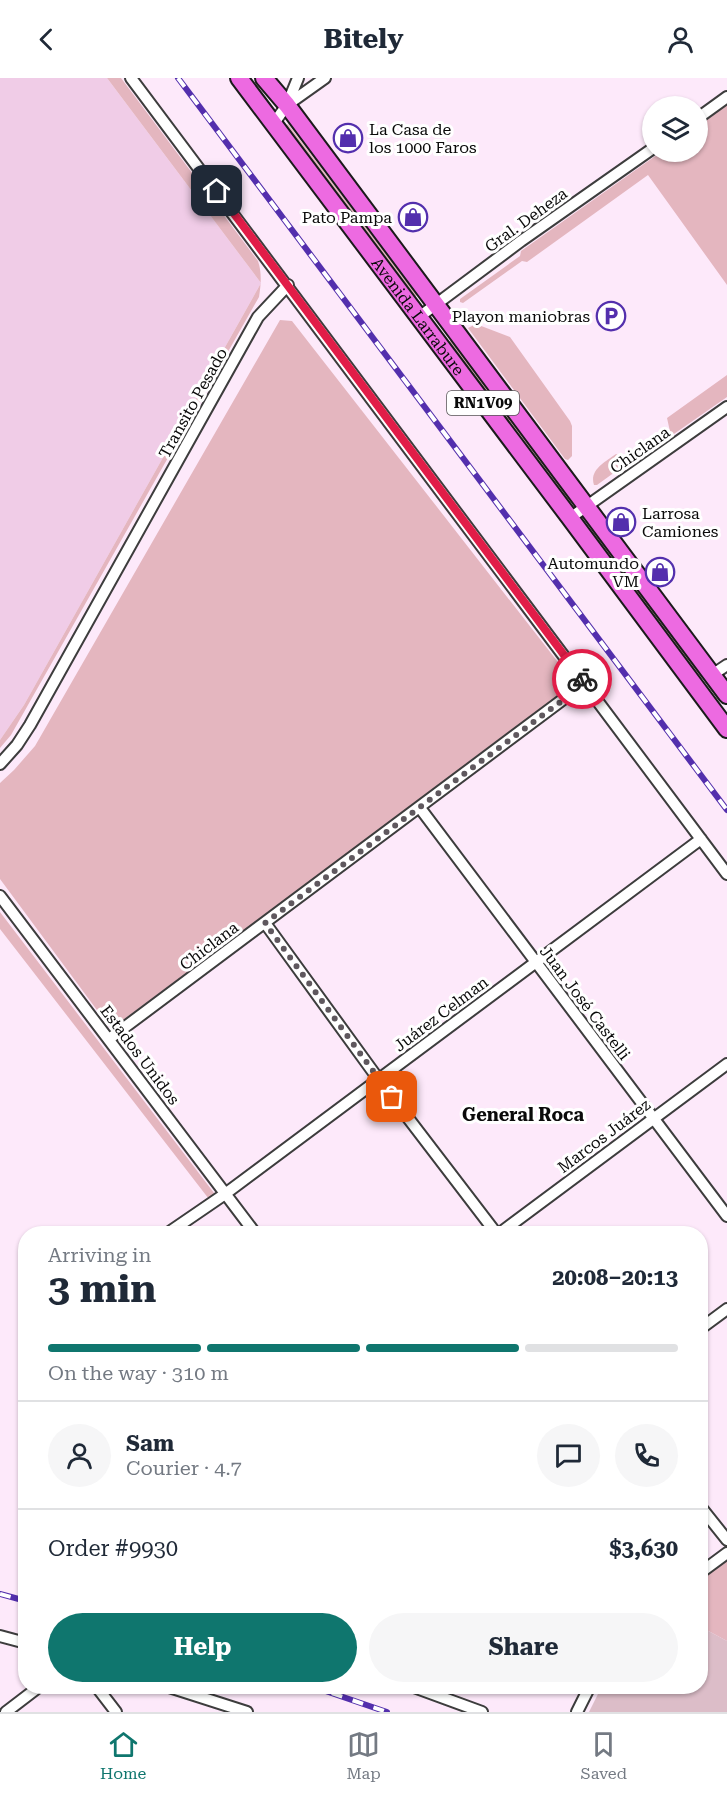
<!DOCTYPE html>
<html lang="en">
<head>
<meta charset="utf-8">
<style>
	body { margin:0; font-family:"Roboto Serif",serif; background:#f6f6f7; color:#1f2937; height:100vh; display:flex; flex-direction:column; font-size:22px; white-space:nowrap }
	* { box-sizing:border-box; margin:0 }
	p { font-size:20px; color:#747a83 }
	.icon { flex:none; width:33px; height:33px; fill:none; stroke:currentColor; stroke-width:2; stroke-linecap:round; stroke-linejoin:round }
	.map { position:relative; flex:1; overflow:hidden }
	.details { position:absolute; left:18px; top:1148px; width:690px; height:468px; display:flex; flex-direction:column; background:#fff; border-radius:24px; box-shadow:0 2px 4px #0004 }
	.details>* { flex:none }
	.fabs { position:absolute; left:642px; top:18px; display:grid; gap:12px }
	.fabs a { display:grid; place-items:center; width:66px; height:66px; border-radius:50%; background:#fff; box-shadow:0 2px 4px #0004; font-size:30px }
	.pin { position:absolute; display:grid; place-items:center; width:51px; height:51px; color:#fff; margin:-26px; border-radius:12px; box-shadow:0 3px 9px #0006 }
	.courier { position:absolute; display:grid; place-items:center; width:60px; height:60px; margin:-30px; border:4px solid #e11d48; border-radius:50%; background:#fff; color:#222; box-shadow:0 2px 8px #0007 }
	.summary em { font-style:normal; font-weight:700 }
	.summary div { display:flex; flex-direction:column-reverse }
	.summary { display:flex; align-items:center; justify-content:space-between; height:102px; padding:0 30px }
	h1 { font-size:39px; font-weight:700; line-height:45px }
	.bar { display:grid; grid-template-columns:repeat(4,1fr); gap:9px 6px; align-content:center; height:72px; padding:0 30px }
	.bar i { height:8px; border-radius:4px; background:#e0e1e3 }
	.bar .current { background:#0f766e }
	.bar p { grid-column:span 4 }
	.line { display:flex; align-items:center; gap:15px; padding:0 30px; border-top:2px solid #e0e1e3 }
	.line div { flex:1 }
	.round { display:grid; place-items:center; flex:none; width:63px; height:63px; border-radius:32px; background:#f6f6f7 }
	.action { display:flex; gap:12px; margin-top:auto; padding:12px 30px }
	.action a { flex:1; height:69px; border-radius:36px; background:#0f766e; color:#fff; font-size:24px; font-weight:700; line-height:69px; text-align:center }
	.action a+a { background:#f6f6f7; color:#1f2937 }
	header { display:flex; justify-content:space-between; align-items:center; height:78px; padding:0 30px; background:#fff; font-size:27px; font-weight:700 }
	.dock { display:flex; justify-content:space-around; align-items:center; height:84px; border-top:2px solid #e0e1e3; background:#fff; font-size:16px; color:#747a83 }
	.dock a { display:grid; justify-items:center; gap:3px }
	.dock .current { color:#0f766e }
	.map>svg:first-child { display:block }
	.farmland { fill:#f0cce7 }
	.green { fill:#e4b6bf }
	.cemetery { fill:#dcbdc8 }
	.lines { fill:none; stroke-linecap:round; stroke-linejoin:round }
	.street-casing { stroke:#3d3d3d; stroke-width:14 }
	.primary-casing { stroke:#1b1b1b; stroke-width:20 }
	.street { stroke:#fff; stroke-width:10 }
	.primary { stroke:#ed6ae1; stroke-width:16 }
	.rail-casing { stroke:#532fad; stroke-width:6 }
	.rail { stroke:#fff; stroke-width:4; stroke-dasharray:11; stroke-linecap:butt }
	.done { stroke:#5f585e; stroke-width:6; stroke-dasharray:0 10.8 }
	.route { stroke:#e11d48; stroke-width:8 }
	.labels { text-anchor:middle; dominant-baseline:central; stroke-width:6; stroke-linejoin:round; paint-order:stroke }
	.shield { fill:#fff; stroke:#545454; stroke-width:1.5 }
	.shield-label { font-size:15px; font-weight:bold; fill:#0a0a0a }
	.poi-label { font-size:16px; fill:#0a0a0a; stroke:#fff; text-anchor:end }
	.street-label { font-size:16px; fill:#0a0a0a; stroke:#fff }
	.neighbourhood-label { font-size:18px; font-weight:bold; fill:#0a0a0a; stroke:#fff }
</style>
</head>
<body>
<header><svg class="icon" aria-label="back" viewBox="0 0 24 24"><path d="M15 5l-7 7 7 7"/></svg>Bitely<svg class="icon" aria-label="person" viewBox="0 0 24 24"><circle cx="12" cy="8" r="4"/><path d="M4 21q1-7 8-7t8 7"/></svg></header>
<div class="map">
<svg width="727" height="1634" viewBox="0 0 727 1634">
	<rect width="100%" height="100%" fill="#fde9fa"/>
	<!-- farmland -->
	<path class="farmland" d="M 0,0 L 107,0 L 261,205 L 24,627 L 0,662 Z"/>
	<!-- green -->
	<path class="green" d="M 107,0 L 121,0 L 258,183 C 262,195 261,206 259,219 L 11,657 L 0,670 L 0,662 L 24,627 L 261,205 Z
		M 727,27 L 727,207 L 648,97 L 527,184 L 522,183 L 463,225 L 460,224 L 460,221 L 520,178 L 521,173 L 661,74 L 698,74 L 698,48 Z
		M 288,46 L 417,217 L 414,220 L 285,48 Z
		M 280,242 L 292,243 L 575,606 L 111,951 L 0,801 L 0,705 L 14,692 L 35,668 Z
		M 476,246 L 510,259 L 570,343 L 572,348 L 572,378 L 568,382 L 565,381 L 468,250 Z
		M 452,262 L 574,421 L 570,424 L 449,264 Z
		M 727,297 L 727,319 L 671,358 L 667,340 Z
		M 616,376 L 625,380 L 626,386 L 597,407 L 594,407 C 589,392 605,384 616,376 Z
		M 592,452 L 703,599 L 699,601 L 589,454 Z
		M 0,834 L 214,1115 L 212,1125 L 0,851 Z
		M 727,1482 L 727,1563 L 701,1549 L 700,1501 Z"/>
	<!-- cemetery -->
	<path class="cemetery" d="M 701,1549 L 727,1563 L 727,1634 L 589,1634 L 602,1608 L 700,1608 Z"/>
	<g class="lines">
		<!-- street casing -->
		<g class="street-casing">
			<path id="street" d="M 131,0 L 727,796
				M 287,27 L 325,0
				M 698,40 L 727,19
				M 274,45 L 287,27 L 298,0
				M 419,239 L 521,163 L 652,71
				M 570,440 L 727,329
				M 712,597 L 727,587
				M 0,686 L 17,667 L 30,647 L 258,239 L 288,207
				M 420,730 L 727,1138
				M 0,818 L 255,1155
				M 265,845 L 379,1002 L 496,1155
				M 109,961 L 585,605
				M 168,1155 L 225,1116 L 701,761
				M 500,1155 L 727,986
				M 700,1251 L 727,1231
				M 700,1428 L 727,1462
				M 700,1495 L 727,1475
				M 0,1558 L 26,1565
				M 96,1608 L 116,1634
				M 166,1608 L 247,1634
				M 411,1608 L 482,1634
				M 6,1634 L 40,1608
				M 577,1634 L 590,1608"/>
		</g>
		<!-- primary casing -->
		<g class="primary-casing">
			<g id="primary">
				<path id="s1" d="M 239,0 L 570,440 L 727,651"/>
				<path d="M 264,0 L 287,27 L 727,617"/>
			</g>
		</g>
		<!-- street -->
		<use href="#street" class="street"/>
		<!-- primary -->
		<use href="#primary" class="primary"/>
		<!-- rail casing -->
		<g class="rail-casing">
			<path id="rail" d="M 178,0 L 727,732
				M 0,1516 L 26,1523
				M 311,1608 L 387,1634"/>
		</g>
		<!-- rail -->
		<use href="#rail" class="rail"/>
	</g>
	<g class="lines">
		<!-- done -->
		<path class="done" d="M 392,1019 L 265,845 L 579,610 L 585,605 L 582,601"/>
		<!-- route -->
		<path class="route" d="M 217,113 L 582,601"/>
	</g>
	<!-- icons -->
	<defs>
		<g id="shop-ring" transform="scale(1.5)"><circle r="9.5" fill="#fff" stroke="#532fad" stroke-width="1.5"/><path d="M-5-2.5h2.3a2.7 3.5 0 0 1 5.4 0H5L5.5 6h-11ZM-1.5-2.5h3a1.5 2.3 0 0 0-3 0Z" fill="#532fad"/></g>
		<g id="parking-ring" transform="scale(1.5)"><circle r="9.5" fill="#fff" stroke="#532fad" stroke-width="1.5"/><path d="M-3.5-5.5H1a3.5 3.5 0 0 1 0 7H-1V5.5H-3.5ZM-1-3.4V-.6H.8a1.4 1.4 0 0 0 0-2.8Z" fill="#532fad"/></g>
	</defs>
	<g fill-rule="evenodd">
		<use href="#shop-ring" x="348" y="60"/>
		<use href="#shop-ring" x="413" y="139"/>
		<use href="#parking-ring" x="611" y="238"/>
		<use href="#shop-ring" x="621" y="444"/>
		<use href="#shop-ring" x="660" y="494"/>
	</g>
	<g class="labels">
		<!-- shield labels -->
		<rect class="shield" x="447" y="313" width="72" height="24" rx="4.5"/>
		<g class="shield-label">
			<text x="483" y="325">RN1V09</text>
		</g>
		<!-- poi labels -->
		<g class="poi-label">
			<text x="369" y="51" text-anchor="start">La Casa de<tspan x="369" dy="18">los 1000 Faros</tspan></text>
			<text x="392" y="139">Pato Pampa</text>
			<text x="590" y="238">Playon maniobras</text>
			<text x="642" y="435" text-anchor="start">Larrosa<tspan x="642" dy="18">Camiones</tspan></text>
			<text x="639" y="485">Automundo<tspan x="639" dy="18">VM</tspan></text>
		</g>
		<!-- street labels -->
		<g class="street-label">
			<text transform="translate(526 142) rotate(-36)">Gral. Deheza</text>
			<text stroke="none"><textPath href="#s1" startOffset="298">Avenida Larrabure</textPath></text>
			<text transform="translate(193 325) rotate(-61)">Transito Pesado</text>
			<text transform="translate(640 372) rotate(-35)">Chiclana</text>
			<text transform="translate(209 868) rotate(-37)">Chiclana</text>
			<text transform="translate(585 925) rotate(53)">Juan José Castelli</text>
			<text transform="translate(441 936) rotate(-37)">Juárez Celman</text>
			<text transform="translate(140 977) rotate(53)">Estados Unidos</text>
			<text transform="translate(604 1058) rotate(-37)">Marcos Juárez</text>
		</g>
		<!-- neighbourhood labels -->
		<g class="neighbourhood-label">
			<text x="523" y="1036">General Roca</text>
		</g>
	</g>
</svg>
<div class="fabs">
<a><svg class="icon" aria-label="layers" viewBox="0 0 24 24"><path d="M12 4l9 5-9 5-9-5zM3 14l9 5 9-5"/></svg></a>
</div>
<div class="pin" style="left:392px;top:1019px;background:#ea580c"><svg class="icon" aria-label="bag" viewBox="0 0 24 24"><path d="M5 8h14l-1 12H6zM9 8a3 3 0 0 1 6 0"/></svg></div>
<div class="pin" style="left:217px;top:113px;background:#1f2937"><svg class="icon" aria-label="home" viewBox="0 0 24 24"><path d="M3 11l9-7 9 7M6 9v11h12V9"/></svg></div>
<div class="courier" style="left:582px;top:601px"><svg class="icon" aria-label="bike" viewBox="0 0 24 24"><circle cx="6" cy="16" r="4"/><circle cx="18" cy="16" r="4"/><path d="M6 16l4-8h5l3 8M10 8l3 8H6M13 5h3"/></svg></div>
<section class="details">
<div class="summary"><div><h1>3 min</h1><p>Arriving in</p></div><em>20:08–20:13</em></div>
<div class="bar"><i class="current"></i><i class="current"></i><i class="current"></i><i></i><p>On the way · 310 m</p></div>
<div class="line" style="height:108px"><a class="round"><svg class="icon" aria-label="person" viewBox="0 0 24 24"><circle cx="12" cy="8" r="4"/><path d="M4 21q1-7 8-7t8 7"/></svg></a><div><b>Sam</b><p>Courier · 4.7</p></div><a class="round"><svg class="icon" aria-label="chat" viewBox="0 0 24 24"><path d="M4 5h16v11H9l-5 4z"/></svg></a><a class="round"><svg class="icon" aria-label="phone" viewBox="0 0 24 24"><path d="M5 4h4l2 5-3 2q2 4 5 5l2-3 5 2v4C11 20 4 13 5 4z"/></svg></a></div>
<div class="line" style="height:78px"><div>Order #9930</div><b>$3,630</b></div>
<div class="action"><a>Help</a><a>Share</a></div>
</section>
</div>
<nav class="dock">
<a class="current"><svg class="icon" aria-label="home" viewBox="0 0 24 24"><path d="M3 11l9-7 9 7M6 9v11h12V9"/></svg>Home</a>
<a><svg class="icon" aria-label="map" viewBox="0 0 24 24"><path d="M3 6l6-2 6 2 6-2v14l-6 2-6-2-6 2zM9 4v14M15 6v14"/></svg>Map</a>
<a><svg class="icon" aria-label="saved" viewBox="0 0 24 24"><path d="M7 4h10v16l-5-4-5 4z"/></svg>Saved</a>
</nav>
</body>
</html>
